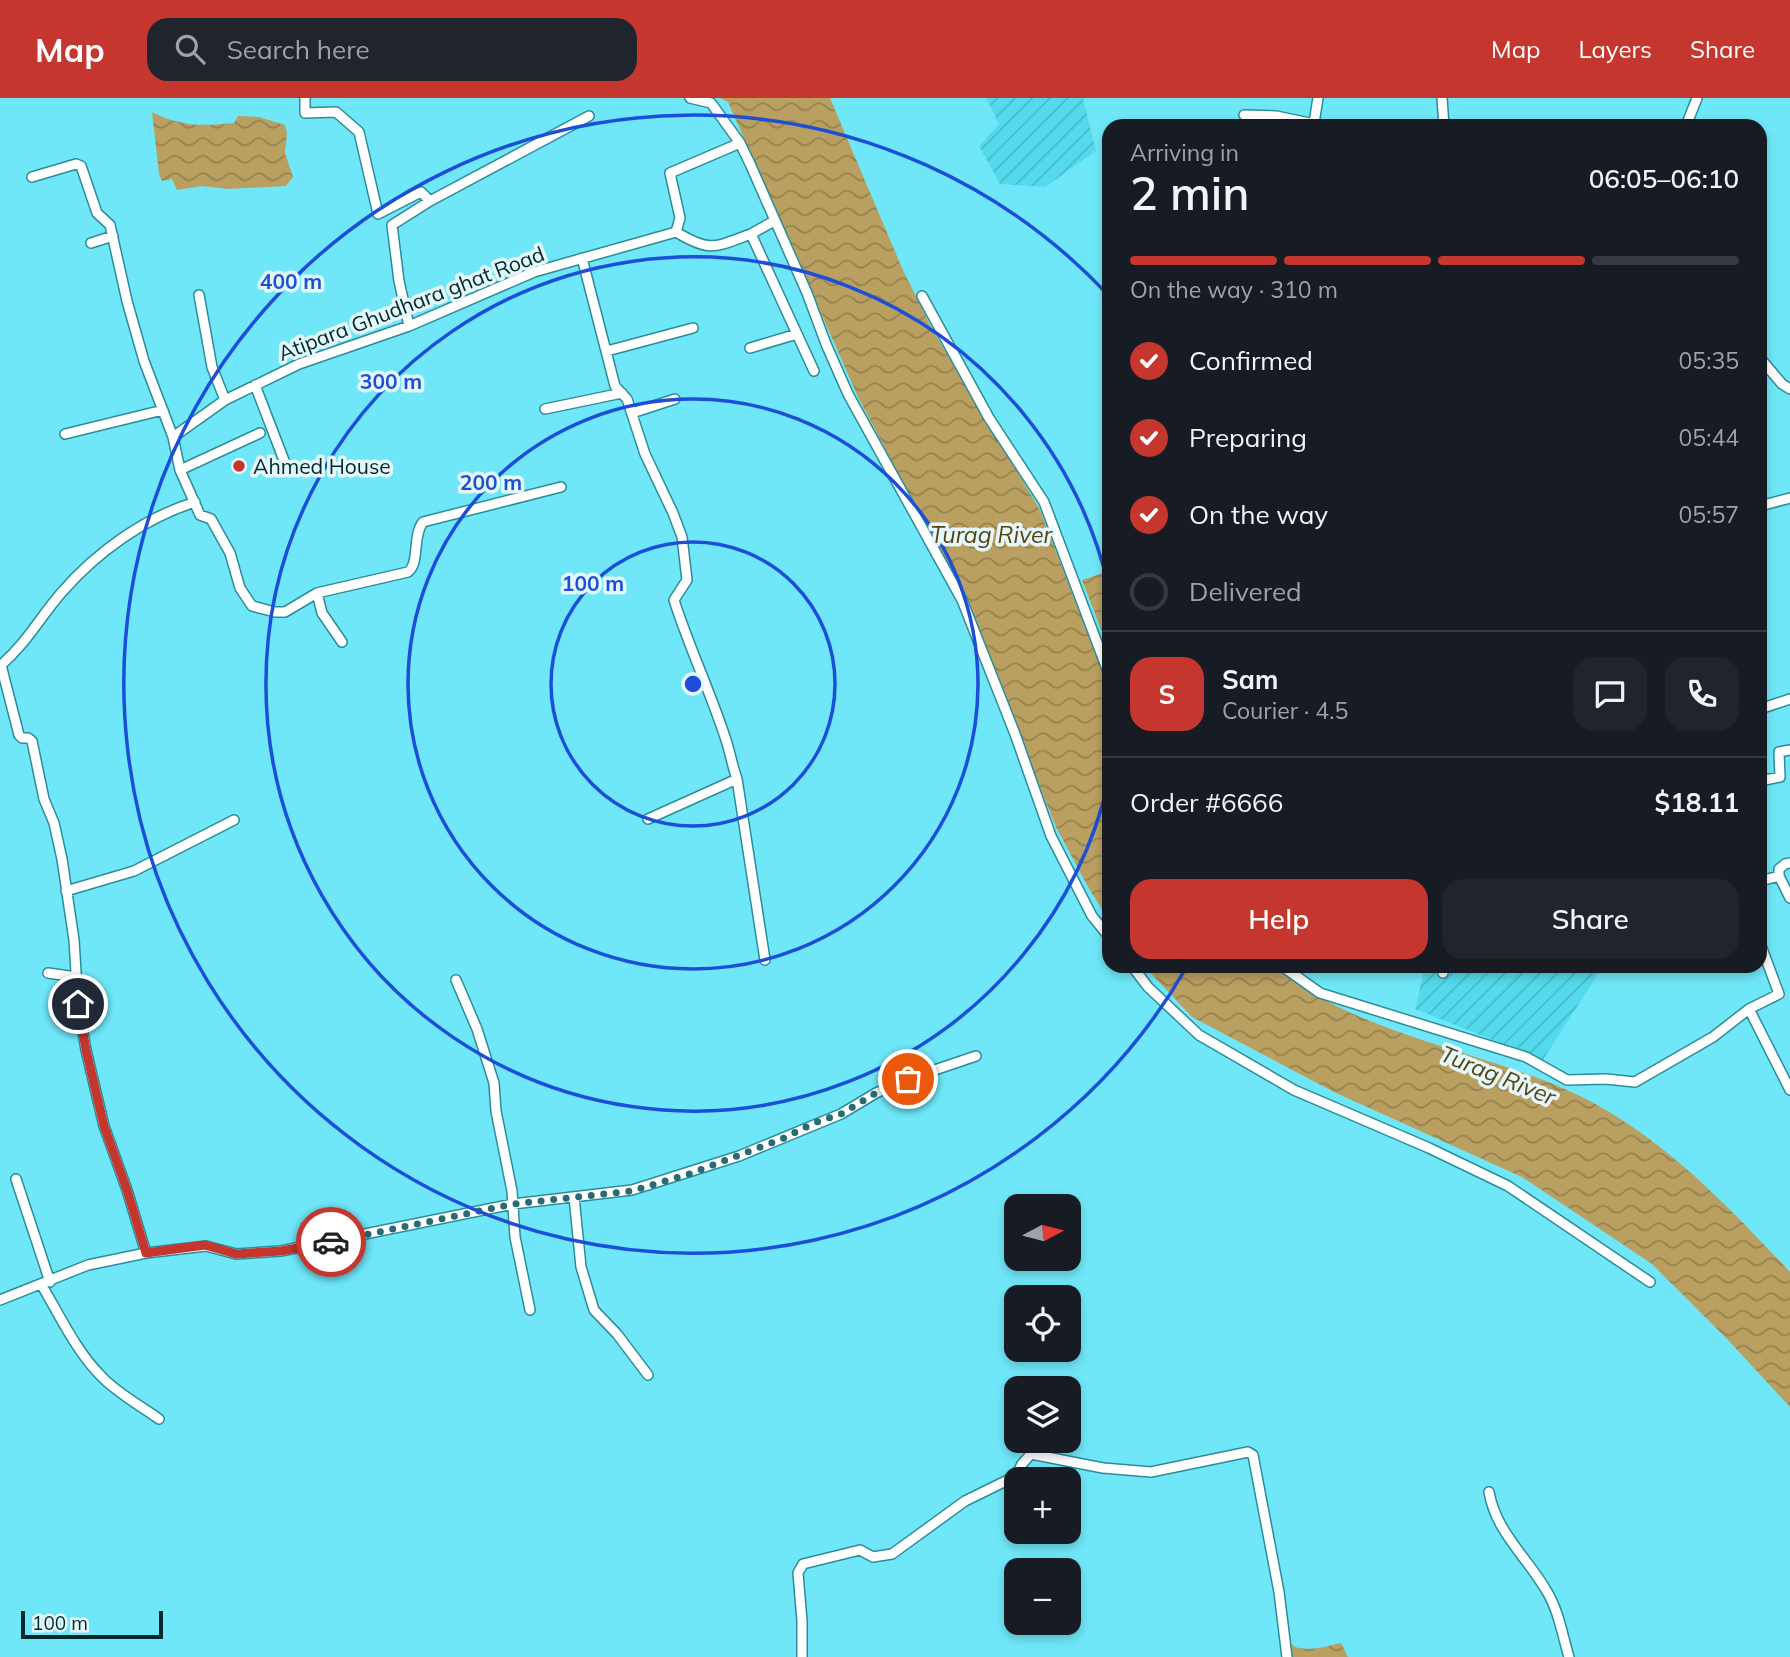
<!DOCTYPE html>
<html lang="en">
<head>
<meta charset="utf-8">
<style>
	body { margin:0; font-family:Mulish,sans-serif; background:#20242c; color:#f1f3f6; height:100vh; display:flex; flex-direction:column; font-size:26px; white-space:nowrap }
	* { box-sizing:border-box; margin:0 }
	p { font-size:23px; color:#9ea1a6 }
	.icon { flex:none; width:38px; height:38px; fill:none; stroke:currentColor; stroke-width:2; stroke-linecap:round; stroke-linejoin:round }
	.map { position:relative; flex:1; overflow:hidden }
	.drawer { position:absolute; left:1102px; top:21px; width:665px; height:854px; display:flex; flex-direction:column; background:#171b24; border-radius:21px; box-shadow:0 4px 10px #0003 }
	.drawer>* { flex:none }
	.needle { width:46px; rotate:83deg }
	.tools { position:absolute; left:1004px; top:1096px; display:grid; gap:14px }
	.tools a { display:grid; place-items:center; width:77px; height:77px; border-radius:14px; background:#171b24; box-shadow:0 4px 10px #0003; font-size:35px }
	.scale { position:absolute; left:21px; bottom:18px; width:142px; box-sizing:border-box; padding-left:7px; border:4px solid #00282d; border-top:0; font-size:19px; line-height:24px; white-space:nowrap; color:#00282d; -webkit-text-stroke:5px #e4f8fb; paint-order:stroke }
	.pin { position:absolute; display:grid; place-items:center; width:60px; height:60px; color:#fff; margin:-30px; border:4px solid #fff; border-radius:50%; box-shadow:0 2px 7px #0007 }
	.courier { position:absolute; display:grid; place-items:center; width:70px; height:70px; margin:-35px; border:5px solid #c4362e; border-radius:50%; background:#fff; color:#222; box-shadow:0 2px 9px #0007 }
	.overview em { font-style:normal; font-weight:600 }
	.overview div { display:flex; flex-direction:column-reverse }
	.overview { display:flex; align-items:center; justify-content:space-between; height:119px; padding:0 28px }
	h1 { font-size:46px; font-weight:600; line-height:52px }
	.bar { display:grid; grid-template-columns:repeat(4,1fr); gap:10px 7px; align-content:center; height:84px; padding:0 28px }
	.bar i { height:9px; border-radius:5px; background:#363941 }
	.bar .current { background:#c4362e }
	.bar p { grid-column:span 4 }
	.line { display:flex; align-items:center; gap:18px; padding:0 28px; border-top:2px solid #363941 }
	.line div { flex:1 }
	.round { display:grid; place-items:center; flex:none; width:74px; height:74px; border-radius:21px; background:#20242c }
	ol { padding:0 28px; list-style:none }
	li { display:flex; align-items:center; gap:21px; height:77px }
	li p { margin-inline-start:auto }
	li .icon { padding:7px; border-radius:50%; background:#c4362e; color:#fff; stroke-width:4 }
	li:last-child { color:#9ea1a6 }
	li i { width:38px; height:38px; border:4px solid #363941; border-radius:50% }
	.cta { display:flex; gap:14px; margin-top:auto; padding:14px 28px }
	.cta a { flex:1; height:80px; border-radius:21px; background:#c4362e; color:#fff; font-size:28px; font-weight:600; line-height:80px; text-align:center }
	.cta a+a { background:#20242c; color:#f1f3f6 }
	header { display:flex; align-items:center; gap:42px; box-sizing:border-box; height:98px; padding:0 35px; background:#c4362e; color:#fff }
	header strong { font-size:33px }
	nav { display:flex; gap:38px; margin-inline-start:auto; font-size:24px }
	.search { width:490px; height:63px; background:#20242c; display:flex; align-items:center; gap:18px; box-sizing:border-box; padding:0 24px; border-radius:21px; color:#9ea1a6; font-size:26px }
	.map>svg:first-child { display:block }
	.industrial { fill:url(#industrial-furrows) }
	.water { fill:url(#water-waves) }
	.lines { fill:none; stroke-linecap:round; stroke-linejoin:round }
	.minor-casing { stroke:#2c8c99; stroke-width:12 }
	.minor { stroke:#fff; stroke-width:9 }
	.done { stroke:#276b74; stroke-width:7; stroke-dasharray:0 12.6 }
	.route { stroke:#c4362e; stroke-width:9 }
	.ring { fill:none; stroke:#1d4ed8; stroke-width:3.5 }
	.poi-dot { fill:#c4362e; stroke:#e4f8fb; stroke-width:2.5 }
	.labels { text-anchor:middle; dominant-baseline:central; stroke-width:7; stroke-linejoin:round; paint-order:stroke }
	.street-label { font-size:21px; fill:#00282d; stroke:#e4f8fb }
	.poi-label { font-size:21px; fill:#00282d; stroke:#e4f8fb; text-anchor:start }
	.water-label { font-size:23px; font-style:italic; fill:#564310; stroke:#e4f8fb }
	.centre { fill:#1d4ed8; stroke:#e4f8fb; stroke-width:3.5 }
	.ring-label { font-size:21px; text-anchor:middle; font-weight:bold; fill:#1d4ed8; stroke:#e4f8fb; stroke-width:7; stroke-linejoin:round; paint-order:stroke }
</style>
</head>
<body>
<header>
<strong>Map</strong>
<div class="search"><svg class="icon" aria-label="search" viewBox="0 0 24 24"><circle cx="10" cy="10" r="6"/><path d="M15 15l6 6"/></svg>Search here</div>
<nav><a>Map</a><a>Layers</a><a>Share</a></nav>
</header>
<div class="map">
<svg width="1790" height="1559" viewBox="0 0 1790 1559">
	<defs>
		<pattern id="industrial-furrows" width="10" height="10" patternUnits="userSpaceOnUse" patternTransform="scale(1.75)"><rect width="10" height="10" fill="#54daec"/><path d="M-1 1l2-2M0 10L10 0M9 11l2-2" fill="none" stroke="#47bbcb"/></pattern>
		<pattern id="water-waves" width="16" height="10" patternUnits="userSpaceOnUse" patternTransform="scale(1.75)"><rect width="16" height="10" fill="#baa060"/><path d="M0 5q4-4 8 0t8 0" fill="none" stroke="#958250"/></pattern>
	</defs>
	<rect width="100%" height="100%" fill="#6fe7f8"/>
	<!-- industrial -->
	<path class="industrial" d="M 986,0 L 1083,0 L 1096,53 L 1045,89 L 1000,86 L 979,48 L 999,26 Z
		M 1425,868 L 1603,868 L 1543,962 L 1415,911 Z"/>
	<!-- water -->
	<path class="water" d="M 720,0 L 830,0 L 902,170 L 932,231 L 1040,412 L 1109,591 L 1109,822 L 1088,789 L 1056,729 L 961,495 L 858,299 L 728,4 Z
		M 152,14 C 182,29 202,28 234,25 L 238,18 L 259,19 L 285,27 L 287,35 L 285,55 L 293,79 L 286,88 L 228,91 L 202,88 L 177,92 L 172,81 L 162,83 L 159,76 Z
		M 1109,473 L 1110,473 L 1109,552 L 1082,482 Z
		M 1144,868 L 1274,868 C 1359,939 1482,951 1580,998 C 1663,1039 1727,1107 1790,1174 L 1790,1309 L 1729,1243 L 1652,1166 L 1522,1079 L 1334,994 L 1192,919 Z
		M 1341,1545 L 1348,1559 L 1291,1559 L 1288,1548 L 1291,1546 C 1302,1556 1327,1548 1341,1545 Z"/>
	<g class="lines">
		<!-- minor casing -->
		<g class="minor-casing">
			<path id="minor" d="M 305,0 L 305,15 L 336,14 L 359,34 L 378,116
				M 690,0 L 711,5 L 740,45 L 751,68 L 807,195 L 826,246 L 848,296 L 962,502 L 1015,636 L 1051,738 L 1092,818 L 1110,840
				M 1442,0 L 1444,28
				M 1244,17 L 1276,18 L 1324,28
				M 1314,25 L 1318,0
				M 1686,28 L 1697,0
				M 32,79 L 76,66 L 81,68 L 97,115 L 110,127 L 127,203 L 144,263 L 173,339 L 180,372 L 200,417 L 211,421 L 221,439 L 230,455 L 240,490 L 252,508 L 275,514 L 285,514 L 317,495 L 408,474 C 420,465 412,438 423,424 L 561,389
				M 378,116 L 421,94 L 430,103 L 589,18
				M 676,134 C 711,155 715,149 751,136 L 814,273
				M 676,134 L 680,120 L 670,75 L 740,45
				M 751,136 L 774,123
				M 91,145 L 113,138
				M 582,160 L 615,288 L 627,301 L 645,356 L 673,415 L 682,439 L 687,482 L 674,502 C 689,549 710,593 725,639 C 730,653 732,667 737,681 L 765,862
				M 199,197 L 212,269 L 225,302
				M 922,198 L 989,320 L 1044,404 L 1110,579
				M 409,228 L 399,183 L 392,127 L 430,103
				M 750,250 L 797,236
				M 607,253 L 693,230
				M 1760,260 L 1782,286 L 1790,291
				M 255,287 L 285,365
				M 545,311 L 622,295
				M 632,315 L 675,301
				M 65,336 L 163,312
				M 173,339 L 225,302 L 299,266 L 409,228 L 534,174 L 676,134
				M 180,372 L 260,335
				M 1760,408 L 1790,400
				M 317,495 L 322,515 L 342,544
				M 0,568 C 27,545 40,519 62,494 C 97,454 144,420 195,404
				M 1760,611 L 1790,601
				M 1760,683 L 1780,679 L 1779,654 L 1790,652
				M 648,721 L 737,681
				M 1779,778 L 1790,800
				M 1760,783 L 1779,778 L 1779,771 L 1785,766 L 1790,765
				M 66,793 L 134,773 L 234,722
				M 1760,845 L 1779,896 L 1749,911 L 1790,992
				M 1132,868 L 1148,889 L 1199,937 L 1294,992 L 1429,1050 L 1508,1088 L 1650,1184
				M 1282,868 L 1320,895 L 1526,959 L 1567,982 L 1606,981 L 1635,984 L 1713,939 L 1749,911
				M 48,875 L 76,879
				M 1443,875 L 1444,868
				M 456,882 L 477,931 L 494,985 L 496,1013 L 512,1093 L 515,1139 L 530,1212
				M 16,1081 L 50,1184
				M 574,1099 L 581,1169 L 594,1212 L 617,1236 L 648,1277
				M 146,1155 L 206,1148 L 236,1156 L 281,1153 L 513,1106 L 632,1092 L 739,1058 L 841,1016 L 876,995 L 908,981 L 976,958
				M 41,1186 C 59,1216 76,1253 101,1278 C 118,1296 140,1307 159,1321
				M 0,1202 L 88,1167 L 146,1155 L 127,1092 L 104,1028 L 86,952 L 78,906 L 74,842 L 62,761 L 54,725 L 44,701 L 32,643 L 28,640 L 22,640 L 19,637 L 1,567
				M 1489,1394 C 1496,1434 1526,1458 1546,1492 C 1559,1513 1562,1536 1569,1559
				M 802,1559 L 802,1523 L 798,1475 L 803,1466 L 860,1452 L 873,1459 L 892,1456 L 965,1403 L 1016,1378 L 1022,1366 L 1031,1356 L 1103,1370 L 1151,1374 L 1248,1354 L 1253,1357 L 1279,1494 L 1287,1559"/>
		</g>
		<!-- minor -->
		<use href="#minor" class="minor"/>
	</g>
	<g class="lines">
		<!-- done -->
		<path class="done" d="M 331,1144 L 513,1106 L 632,1093 L 689,1076 L 782,1041 L 814,1025 L 841,1016 L 876,995 L 908,981"/>
		<!-- route -->
		<path class="route" d="M 78,906 L 86,952 L 104,1028 L 127,1092 L 146,1155 L 205,1147 L 236,1156 L 281,1153 L 331,1144"/>
	</g>
	<!-- distance rings -->
	<g class="ring">
		<circle cx="693" cy="586" r="142"/>
		<circle cx="693" cy="586" r="285"/>
		<path d="M1109 682A427 427 0 1 1 1109 490"/>
		<path d="M1186 870A569 569 0 1 1 1109 198"/>
	</g>
	<!-- markers -->
	<circle class="poi-dot" cx="239" cy="368" r="7"/>
	<g class="labels">
		<!-- street labels -->
		<g class="street-label">
			<text transform="translate(411 205) rotate(-21)">Atipara Ghudhara ghat Road</text>
		</g>
		<!-- poi labels -->
		<g class="poi-label">
			<text x="253" y="368">Ahmed House</text>
		</g>
		<!-- water labels -->
		<g class="water-label">
			<text x="991" y="436">Turag River</text>
			<text transform="translate(1498 977) rotate(22)">Turag River</text>
		</g>
	</g>
	<circle cx="693" cy="586" r="10" class="centre"/>
	<g class="ring-label">
		<text x="291" y="191">400 m</text>
		<text x="391" y="291">300 m</text>
		<text x="491" y="392">200 m</text>
		<text x="593" y="493">100 m</text>
	</g>
</svg>
<div class="tools">
<a><svg class="needle" viewBox="-14 -14 28 28"><path d="M0-13l5 13h-10z" fill="#e53935"/><path d="M0 13l5-13h-10z" fill="#9ea1a6"/></svg></a>
<a><svg class="icon" aria-label="locate" viewBox="0 0 24 24"><circle cx="12" cy="12" r="6"/><path d="M12 2v4M12 18v4M2 12h4M18 12h4"/></svg></a>
<a><svg class="icon" aria-label="layers" viewBox="0 0 24 24"><path d="M12 4l9 5-9 5-9-5zM3 14l9 5 9-5"/></svg></a>
<a>+</a>
<a>−</a>
</div>
<div class="scale">100 m</div>
<div class="pin" style="left:908px;top:981px;background:#ea580c"><svg class="icon" aria-label="bag" viewBox="0 0 24 24"><path d="M5 8h14l-1 12H6zM9 8a3 3 0 0 1 6 0"/></svg></div>
<div class="pin" style="left:78px;top:906px;background:#1f2937"><svg class="icon" aria-label="home" viewBox="0 0 24 24"><path d="M3 11l9-7 9 7M6 9v11h12V9"/></svg></div>
<div class="courier" style="left:331px;top:1144px"><svg class="icon" aria-label="car" viewBox="0 0 24 24"><path d="M5 17H2v-5l4-1 3-4h7l3 4 3 1v5h-3M9 17h6M6 11h13"/><circle cx="7" cy="17" r="2"/><circle cx="17" cy="17" r="2"/></svg></div>
<section class="drawer">
<div class="overview"><div><h1>2 min</h1><p>Arriving in</p></div><em>06:05–06:10</em></div>
<div class="bar"><i class="current"></i><i class="current"></i><i class="current"></i><i></i><p>On the way · 310 m</p></div>
<ol>
<li><svg class="icon" aria-label="check" viewBox="0 0 24 24"><path d="M5 12l5 5 9-10"/></svg>Confirmed<p>05:35</p></li>
<li><svg class="icon" aria-label="check" viewBox="0 0 24 24"><path d="M5 12l5 5 9-10"/></svg>Preparing<p>05:44</p></li>
<li><svg class="icon" aria-label="check" viewBox="0 0 24 24"><path d="M5 12l5 5 9-10"/></svg>On the way<p>05:57</p></li>
<li><i></i>Delivered</li>
</ol>
<div class="line" style="height:126px"><b class="round" style="background:#c4362e;color:#fff">S</b><div><b>Sam</b><p>Courier · 4.5</p></div><a class="round"><svg class="icon" aria-label="chat" viewBox="0 0 24 24"><path d="M4 5h16v11H9l-5 4z"/></svg></a><a class="round"><svg class="icon" aria-label="phone" viewBox="0 0 24 24"><path d="M5 4h4l2 5-3 2q2 4 5 5l2-3 5 2v4C11 20 4 13 5 4z"/></svg></a></div>
<div class="line" style="height:91px"><div>Order #6666</div><b>$18.11</b></div>
<div class="cta"><a>Help</a><a>Share</a></div>
</section>
</div>
</body>
</html>
